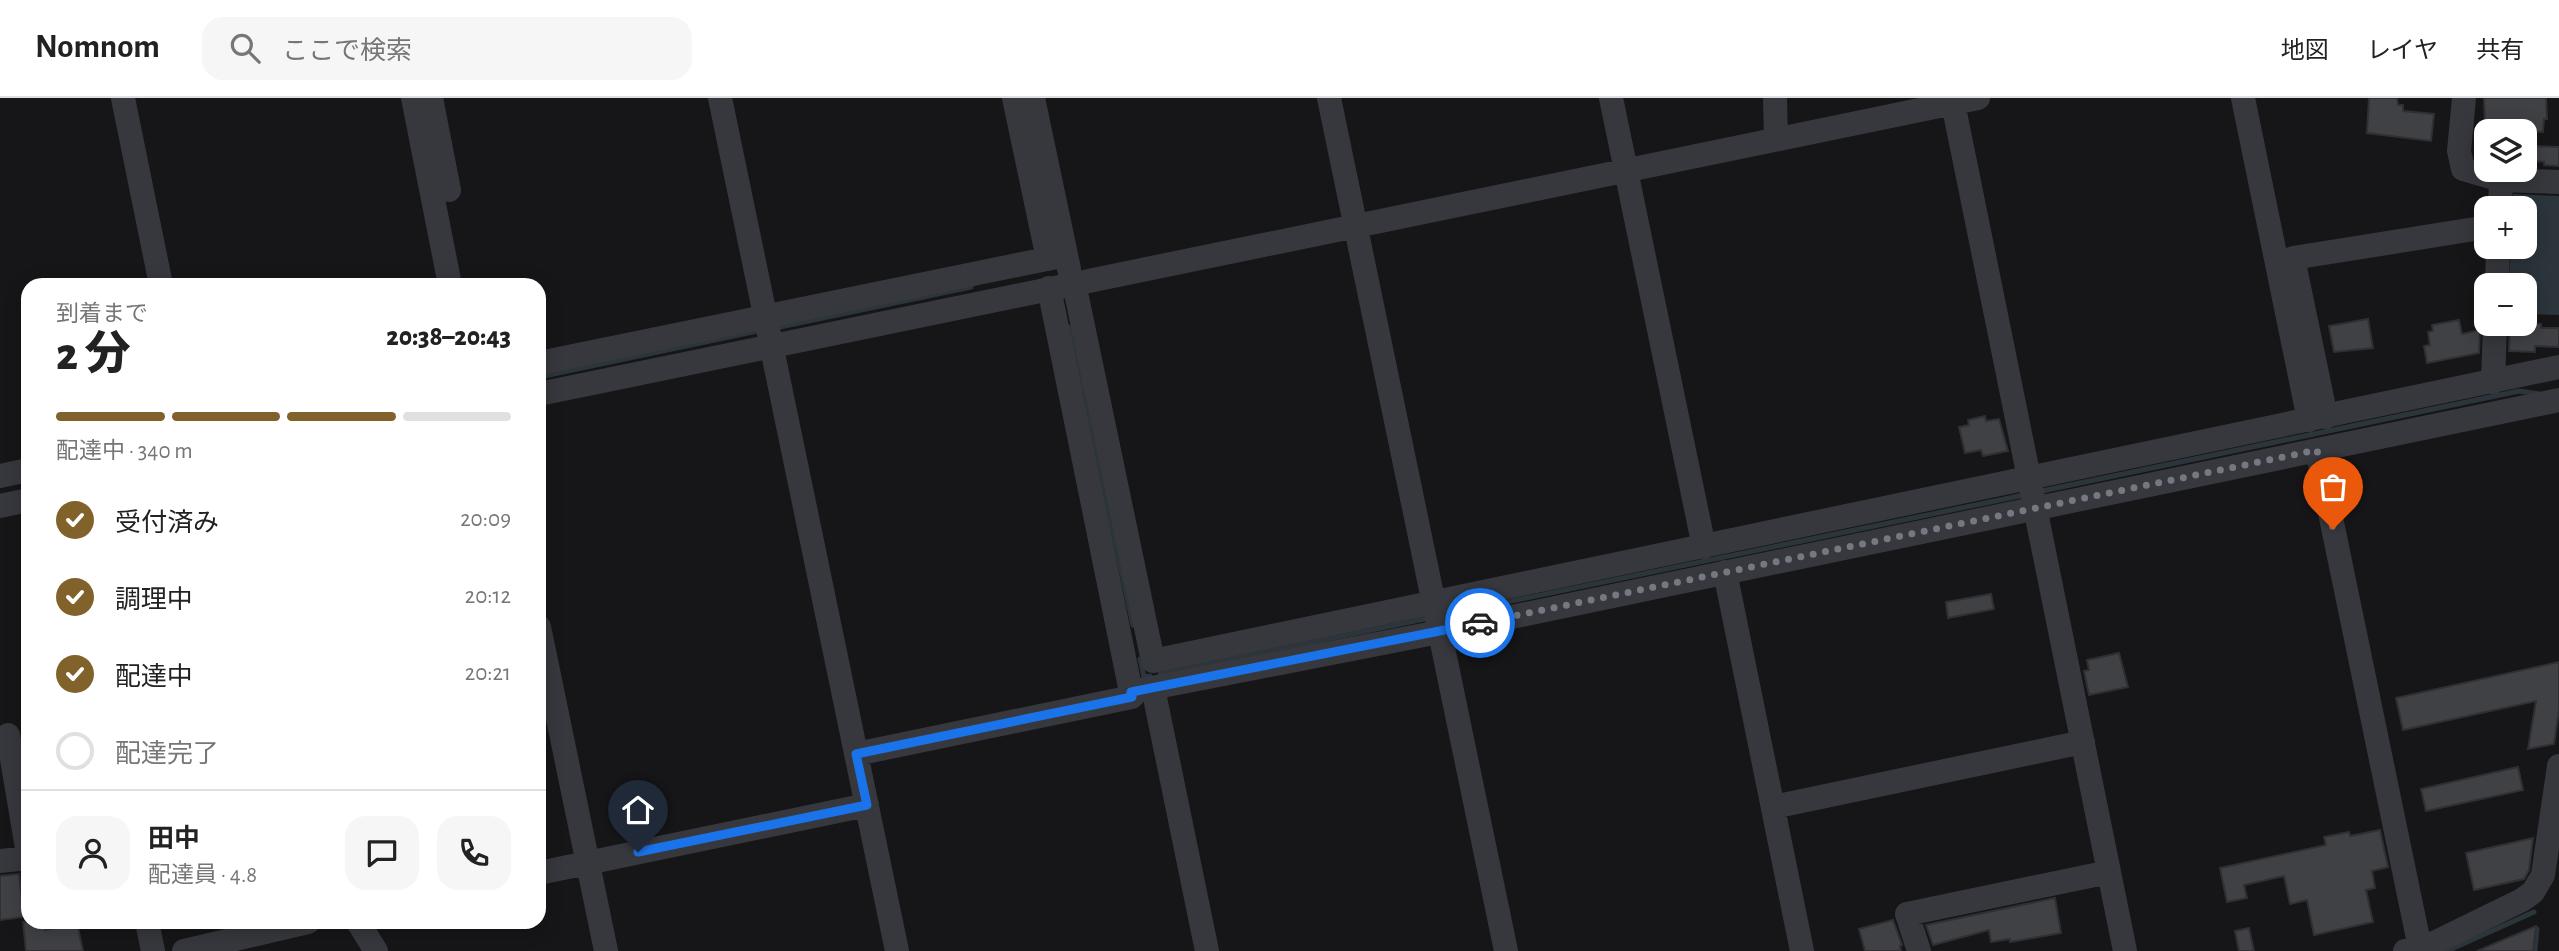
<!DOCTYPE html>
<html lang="ja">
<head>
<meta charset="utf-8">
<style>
	body { margin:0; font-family:"Alegreya Sans","Noto Sans JP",sans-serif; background:#f6f6f6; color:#222; height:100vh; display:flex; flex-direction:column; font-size:26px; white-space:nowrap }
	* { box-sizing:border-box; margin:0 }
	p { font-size:23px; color:#767676 }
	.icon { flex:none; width:38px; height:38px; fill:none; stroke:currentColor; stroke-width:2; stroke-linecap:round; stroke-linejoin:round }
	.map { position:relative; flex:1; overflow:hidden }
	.panel { position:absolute; left:21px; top:180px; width:525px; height:651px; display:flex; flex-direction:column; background:#fff; border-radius:21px; box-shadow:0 4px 18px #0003 }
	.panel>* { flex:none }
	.fabs { position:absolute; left:2474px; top:21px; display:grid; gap:14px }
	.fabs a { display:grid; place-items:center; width:63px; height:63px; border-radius:14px; background:#fff; box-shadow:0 4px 18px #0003; font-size:35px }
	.pin { position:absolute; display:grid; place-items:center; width:60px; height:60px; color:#fff; margin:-72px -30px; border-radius:50% 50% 50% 0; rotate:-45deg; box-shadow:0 0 7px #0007 }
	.pin .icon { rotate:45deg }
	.courier { position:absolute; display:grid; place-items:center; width:70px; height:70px; margin:-35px; border:5px solid #1a73e8; border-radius:50%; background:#fff; color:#222; box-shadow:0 2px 9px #0007 }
	.head em { font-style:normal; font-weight:800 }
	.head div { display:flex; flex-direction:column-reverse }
	.head { display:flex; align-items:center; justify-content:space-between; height:119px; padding:0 35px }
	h1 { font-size:46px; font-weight:800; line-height:52px }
	.bar { display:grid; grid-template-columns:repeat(4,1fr); gap:10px 7px; align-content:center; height:84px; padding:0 35px }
	.bar i { height:9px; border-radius:5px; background:#e0e0e0 }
	.bar .on { background:#80622a }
	.bar p { grid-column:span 4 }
	.line { display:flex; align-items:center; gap:18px; padding:0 35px; border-top:2px solid #e0e0e0 }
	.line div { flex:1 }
	.round { display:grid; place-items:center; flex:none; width:74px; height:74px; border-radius:21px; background:#f6f6f6 }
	ol { padding:0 35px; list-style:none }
	li { display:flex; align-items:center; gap:21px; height:77px }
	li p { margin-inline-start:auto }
	li .icon { padding:7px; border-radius:50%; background:#80622a; color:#fff; stroke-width:4 }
	li:last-child { color:#767676 }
	li i { width:38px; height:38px; border:4px solid #e0e0e0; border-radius:50% }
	header { display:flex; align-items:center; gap:42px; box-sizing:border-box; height:98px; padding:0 35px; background:#fff; border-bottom:2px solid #e0e0e0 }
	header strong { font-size:33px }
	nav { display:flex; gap:38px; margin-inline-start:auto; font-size:24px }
	.search { width:490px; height:63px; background:#f6f6f6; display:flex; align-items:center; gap:18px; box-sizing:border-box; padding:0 24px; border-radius:21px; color:#767676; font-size:26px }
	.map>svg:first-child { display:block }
	.water { fill:#2c353c }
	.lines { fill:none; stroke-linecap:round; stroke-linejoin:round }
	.stream { stroke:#2c353c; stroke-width:5 }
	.building { fill:#404145; stroke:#303034; stroke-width:2 }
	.minor { stroke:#37383d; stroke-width:24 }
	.done { stroke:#757880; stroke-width:7; stroke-dasharray:0 12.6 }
	.route { stroke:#1a73e8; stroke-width:9 }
</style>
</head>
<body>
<header>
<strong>Nomnom</strong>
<div class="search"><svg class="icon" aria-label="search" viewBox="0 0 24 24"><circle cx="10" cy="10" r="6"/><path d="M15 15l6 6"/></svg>ここで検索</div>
<nav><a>地図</a><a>レイヤ</a><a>共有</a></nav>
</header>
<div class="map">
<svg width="2559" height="853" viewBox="0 0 2559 853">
	<rect width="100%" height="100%" fill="#161618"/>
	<!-- water -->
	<path class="water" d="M 2513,96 L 2559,98 L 2559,217 L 2525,216 L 2525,187 L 2509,187 L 2511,149 L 2525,149 L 2525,110 L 2513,110 Z"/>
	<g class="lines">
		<!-- stream -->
		<path class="stream" d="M 1069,229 L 1133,527
			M 775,230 L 971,189
			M 539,279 L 762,232
			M 2042,393 L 2519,293 L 2539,296
			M 1444,517 L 2024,397
			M 1140,561 L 1144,579 L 1150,578
			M 1160,576 L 1429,520
			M 2447,853 L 2534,814
			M 2535,853 L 2537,831"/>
	</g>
	<!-- building -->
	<path class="building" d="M 2369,0 L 2397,0 L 2398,7 L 2403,7 L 2403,13 L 2434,16 L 2431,43 L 2367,35 Z
		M 2484,0 L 2546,0 L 2547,21 L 2544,21 L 2543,34 L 2489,31 L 2488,24 L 2485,25 Z
		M 2535,48 L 2559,49 L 2559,68 L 2544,67 L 2544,64 L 2535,63 Z
		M 2368,221 L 2373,250 L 2334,254 L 2329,228 Z
		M 2459,222 L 2462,236 L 2480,232 L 2479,255 L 2427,265 L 2424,248 L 2430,247 L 2428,234 L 2433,233 L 2432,227 Z
		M 2510,226 L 2541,226 L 2541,230 L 2559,230 L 2559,249 L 2535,248 L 2535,254 L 2509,253 Z
		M 1985,318 L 1986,323 L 1999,321 L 2008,353 L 1983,358 L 1981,352 L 1965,355 L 1959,329 L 1969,327 L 1968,322 Z
		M 1991,496 L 1994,511 L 1948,520 L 1946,504 Z
		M 2119,555 L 2128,589 L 2089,597 L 2084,573 L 2089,572 L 2087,562 Z
		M 2559,564 L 2559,612 L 2554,646 L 2528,651 L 2536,603 L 2403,632 L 2396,600 Z
		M 2518,669 L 2523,692 L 2426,713 L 2421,691 Z
		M 2380,732 L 2388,769 L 2372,773 L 2375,790 L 2366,792 L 2373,824 L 2314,837 L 2307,802 L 2290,806 L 2284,778 L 2244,787 L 2247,800 L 2227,804 L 2220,770 L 2326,747 L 2324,739 L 2349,734 L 2350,738 Z
		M 2533,740 L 2529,772 L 2524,781 L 2474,792 L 2466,755 Z
		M 19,776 L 24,819 L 0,822 L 0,778 Z
		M 2055,800 L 2061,835 L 2010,844 L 2010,841 L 1991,844 L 1989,832 L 1933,847 L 1926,827 Z
		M 1893,822 L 1902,847 L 1900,848 L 1901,853 L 1865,853 L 1859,831 Z
		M 23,824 L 44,824 L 45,832 L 77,825 L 83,853 L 26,853 Z
		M 2536,828 L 2533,853 L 2477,853 Z
		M 2249,830 L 2254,853 L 2239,853 L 2235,833 Z"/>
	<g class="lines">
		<!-- minor -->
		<path class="minor" d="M 123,0 L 161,187
			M 413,0 L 450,187
			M 431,0 L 449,92
			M 720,0 L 897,853
			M 1014,0 L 1048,161
			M 1033,0 L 1069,171
			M 1329,0 L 1506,853
			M 1611,0 L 1704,449
			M 1775,0 L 1776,41
			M 2243,0 L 2309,322
			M 2464,0 L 2459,53 L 2463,71 L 2501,82 L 2500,110
			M 1953,5 L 2125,853
			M 2501,82 L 2559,84
			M 2293,160 L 2487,129
			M 2294,165 L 2326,319
			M 1074,185 L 1153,563 L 2559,269
			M 2497,187 L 2498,149
			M 539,265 L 1066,157
			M 2493,284 L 2495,226
			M 539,296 L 1978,0
			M 2317,352 L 2420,850
			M 0,378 L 28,372
			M 0,408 L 28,402
			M 1725,474 L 1802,853
			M 539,529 L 606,853
			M 1153,590 L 1207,853
			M 1131,594 L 1439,534 L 2559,302
			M 8,637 L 28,756
			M 856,656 L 1132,599 L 1049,190
			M 1773,709 L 2083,644
			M 0,763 L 28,760
			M 539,775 L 867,707
			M 147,824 L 153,853
			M 358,824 L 376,853
			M 184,853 L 308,824
			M 1919,853 L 1907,816 L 2109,774
			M 2405,853 L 2434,845 L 2522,802 L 2533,794 L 2543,777 L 2559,668"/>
	</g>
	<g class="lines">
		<!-- done -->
		<path class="done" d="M 1480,525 L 2317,352 L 2333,431"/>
		<!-- route -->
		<path class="route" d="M 638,754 L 867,707 L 856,656 L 1132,599 L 1131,594 L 1480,525"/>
	</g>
</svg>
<div class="fabs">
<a><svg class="icon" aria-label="layers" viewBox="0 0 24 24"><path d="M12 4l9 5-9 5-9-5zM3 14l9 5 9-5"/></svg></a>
<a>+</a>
<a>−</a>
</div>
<div class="pin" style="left:2333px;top:431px;background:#ea580c"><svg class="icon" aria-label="bag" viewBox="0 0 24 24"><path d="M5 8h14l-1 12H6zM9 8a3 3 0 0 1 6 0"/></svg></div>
<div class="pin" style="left:638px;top:754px;background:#1f2937"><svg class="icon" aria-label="home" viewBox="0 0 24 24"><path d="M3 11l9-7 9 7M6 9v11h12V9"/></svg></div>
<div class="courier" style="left:1480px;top:525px"><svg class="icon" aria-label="car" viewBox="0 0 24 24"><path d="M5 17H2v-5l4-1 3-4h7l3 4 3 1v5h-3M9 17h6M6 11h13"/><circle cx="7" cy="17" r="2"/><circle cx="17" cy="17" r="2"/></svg></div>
<section class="panel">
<div class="head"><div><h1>2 分</h1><p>到着まで</p></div><em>20:38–20:43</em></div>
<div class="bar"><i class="on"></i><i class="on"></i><i class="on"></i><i></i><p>配達中 · 340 m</p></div>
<ol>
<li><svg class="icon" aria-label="check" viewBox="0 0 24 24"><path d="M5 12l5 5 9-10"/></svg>受付済み<p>20:09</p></li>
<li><svg class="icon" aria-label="check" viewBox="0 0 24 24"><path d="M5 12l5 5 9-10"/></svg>調理中<p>20:12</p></li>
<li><svg class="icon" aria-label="check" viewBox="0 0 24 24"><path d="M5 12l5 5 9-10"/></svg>配達中<p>20:21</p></li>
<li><i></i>配達完了</li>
</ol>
<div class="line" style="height:126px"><a class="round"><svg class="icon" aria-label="person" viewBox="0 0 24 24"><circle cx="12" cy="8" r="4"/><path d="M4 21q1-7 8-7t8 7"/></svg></a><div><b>田中</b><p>配達員 · 4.8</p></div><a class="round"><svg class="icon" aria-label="chat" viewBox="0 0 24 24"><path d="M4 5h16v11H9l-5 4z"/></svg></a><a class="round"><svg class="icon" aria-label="phone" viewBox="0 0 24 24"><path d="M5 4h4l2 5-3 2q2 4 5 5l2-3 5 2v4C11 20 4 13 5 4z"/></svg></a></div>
</section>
</div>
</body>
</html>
